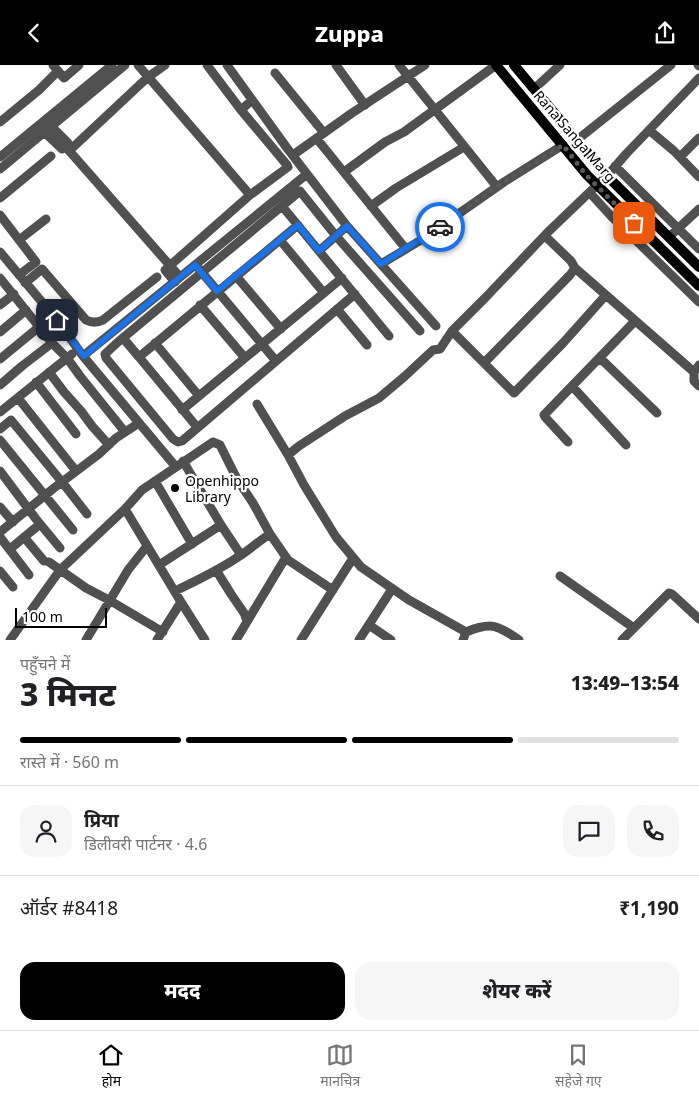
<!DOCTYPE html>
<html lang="hi">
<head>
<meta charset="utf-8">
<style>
	body { margin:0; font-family:"Noto Sans","Noto Sans Devanagari",sans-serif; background:#f6f6f6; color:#202124; height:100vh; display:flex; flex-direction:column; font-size:19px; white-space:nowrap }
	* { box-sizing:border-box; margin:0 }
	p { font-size:16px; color:#757577 }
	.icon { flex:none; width:28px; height:28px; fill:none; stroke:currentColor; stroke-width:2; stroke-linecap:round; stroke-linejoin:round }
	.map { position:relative; height:575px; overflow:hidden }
	.details { display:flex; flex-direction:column; background:#fff; flex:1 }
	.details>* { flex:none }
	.scale { position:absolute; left:15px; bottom:12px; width:92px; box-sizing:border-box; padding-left:5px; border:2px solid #000; border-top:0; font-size:14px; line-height:18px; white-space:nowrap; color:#000; -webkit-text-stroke:4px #fff; paint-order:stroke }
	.pin { position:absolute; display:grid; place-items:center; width:42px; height:42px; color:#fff; margin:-21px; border-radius:10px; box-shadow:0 2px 8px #0006 }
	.courier { position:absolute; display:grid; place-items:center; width:50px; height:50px; margin:-25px; border:4px solid #1a73e8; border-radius:50%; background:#fff; color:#222; box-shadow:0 1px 6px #0007 }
	.summary em { font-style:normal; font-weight:800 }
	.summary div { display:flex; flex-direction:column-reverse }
	.summary { display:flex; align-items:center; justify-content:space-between; height:85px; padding:0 20px }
	h1 { font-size:32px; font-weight:800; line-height:38px }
	.bar { display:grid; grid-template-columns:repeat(4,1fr); gap:8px 5px; align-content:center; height:60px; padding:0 20px }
	.bar i { height:6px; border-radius:4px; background:#e0e0e0 }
	.bar .current { background:#000 }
	.bar p { grid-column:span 4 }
	.line { display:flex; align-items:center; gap:12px; padding:0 20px; border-top:1px solid #e0e0e0 }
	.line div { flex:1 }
	.round { display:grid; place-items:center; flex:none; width:52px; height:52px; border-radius:15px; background:#f6f6f6 }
	.cta { display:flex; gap:10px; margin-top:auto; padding:10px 20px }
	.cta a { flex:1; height:58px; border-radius:15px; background:#000; color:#fff; font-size:20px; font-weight:800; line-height:58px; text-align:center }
	.cta a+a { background:#f6f6f6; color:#202124 }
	header { display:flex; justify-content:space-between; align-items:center; height:65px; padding:0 20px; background:#000; color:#fff; font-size:22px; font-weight:800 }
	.tab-bar { display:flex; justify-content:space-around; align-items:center; height:70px; border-top:1px solid #e0e0e0; background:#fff; font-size:14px; color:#757577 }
	.tab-bar a { display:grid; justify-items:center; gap:2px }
	.tab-bar .current { color:#000 }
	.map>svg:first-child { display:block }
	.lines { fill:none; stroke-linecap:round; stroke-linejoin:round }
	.minor { stroke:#505050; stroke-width:9 }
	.major { stroke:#000; stroke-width:10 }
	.done { stroke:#595959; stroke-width:5; stroke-dasharray:0 9 }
	.route { stroke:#1a73e8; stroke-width:6 }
	.poi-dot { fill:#000; stroke:#fff; stroke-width:2 }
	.labels { text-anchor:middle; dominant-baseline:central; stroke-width:4.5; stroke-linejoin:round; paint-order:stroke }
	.street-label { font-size:14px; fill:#000; stroke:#fff }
	.poi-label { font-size:14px; fill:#000; stroke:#fff; text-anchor:start }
</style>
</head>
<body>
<header><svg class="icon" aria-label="back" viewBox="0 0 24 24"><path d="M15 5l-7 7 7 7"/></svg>Zuppa<svg class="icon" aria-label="share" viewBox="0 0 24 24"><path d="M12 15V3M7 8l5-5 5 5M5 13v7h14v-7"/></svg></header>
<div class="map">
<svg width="699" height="575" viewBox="0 0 699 575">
	<rect width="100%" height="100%" fill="#fff"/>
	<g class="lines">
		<!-- minor -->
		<path class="minor" d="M 53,0 L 64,13 L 79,0
			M 138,0 L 250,130 L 288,102 L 287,100 L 241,45 L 252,35
			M 207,0 L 241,45
			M 227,0 L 287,83 L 347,161 L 436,261
			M 336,0 L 365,40
			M 399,0 L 497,122
			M 698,0 L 699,1
			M 275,8 L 324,68
			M 535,23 L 560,0
			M 0,57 L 39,25 L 58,6
			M 42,65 L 62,84 L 68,78 L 49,59
			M 649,65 L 674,86 L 699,112
			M 317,74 L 406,184
			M 577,75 L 671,0
			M 65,81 L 180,212
			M 69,86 L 148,12 L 165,0
			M 293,90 L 352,48 L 425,0
			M 0,92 L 112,0
			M 680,92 L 699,73
			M 615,101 L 699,184
			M 0,104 L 125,0
			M 344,107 L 385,77 L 404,67 L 496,0
			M 590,128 L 611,151 L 699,237
			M 0,133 L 51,91
			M 282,141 L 118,277 L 105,289 L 106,293 L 173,374 L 178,377 L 182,376 L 355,229
			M 371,141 L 396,123 L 464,82
			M 0,150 L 36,197 L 19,210
			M 669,172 L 699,144
			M 19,175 L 46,154
			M 280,175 L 324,228
			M 319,186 L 347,161
			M 0,187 L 57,255 L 83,291 L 176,402
			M 381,199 L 421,175 L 504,117 L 563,80
			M 575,203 L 694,307
			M 199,204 L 276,296
			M 236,211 L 281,264
			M 0,213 L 52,278 L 67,293 L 80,311 L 125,367
			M 175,217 L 165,205 L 250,130
			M 25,218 L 42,204 L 86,255 C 92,258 97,258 103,255 L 157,212
			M 0,240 L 14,229
			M 200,240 L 245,293
			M 337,244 L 367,280
			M 452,266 L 514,328 L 563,278 L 606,230
			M 0,267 L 26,245
			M 389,271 L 282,141 L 300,126 L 336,171 L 420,266
			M 123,273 L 139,292
			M 155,278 L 199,331
			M 83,291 L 307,109
			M 600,293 L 657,348
			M 0,294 L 39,262
			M 484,298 L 570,210 L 575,203 L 571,196 L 545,171
			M 699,300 L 694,307 L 694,316 L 699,321
			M 49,307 L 64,327 L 81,346 L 92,361 L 109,380
			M 36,317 L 76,369
			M 0,320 L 22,301 L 52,278
			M 572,321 L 626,380
			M 18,333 L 76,406
			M 257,339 L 288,390
			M 182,345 L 342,213
			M 0,347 L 72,289
			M 197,362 L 139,292 L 298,160
			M 0,364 L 11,355 L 62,417 L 87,449
			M 0,375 L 73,465
			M 568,377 L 545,352 L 544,350 L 635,256
			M 183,396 L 221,460 L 241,490
			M 0,406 L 36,454 L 60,483
			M 155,416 L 192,479
			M 0,442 L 13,457
			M 0,467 L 54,423 L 99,389 L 116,373 L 139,358
			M 0,472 L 29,510
			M 24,472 L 44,496
			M 10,484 L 40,459
			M 49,497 L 86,523 L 109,535 L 163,567
			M 159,500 L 221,460
			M 216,505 L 231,529 L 244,548 L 247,556
			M 0,506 L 13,522
			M 560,511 L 634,563
			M 175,526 C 196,516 219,505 238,492 C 249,485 259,476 270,469
			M 369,560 L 391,575
			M 466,567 L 409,535 L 361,502 L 336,472 L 304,420 L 288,390 L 299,381 L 345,351 L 379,333 L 404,312 L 433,285 L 440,284 L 452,266 L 486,232 L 547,168 L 597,120 L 607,111 L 626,89 L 699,13
			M 10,575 L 60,505 L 125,444
			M 86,575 L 128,505 L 147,481
			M 157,575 L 181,537
			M 205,575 L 181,537 L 125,444 L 142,425 L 213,377 L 220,380 L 237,414 L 253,438 L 270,469 L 288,495 L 333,525
			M 236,575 L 286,492
			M 301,575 L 353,493
			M 359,575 L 392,524
			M 463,575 L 466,567 C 473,564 482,561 490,561 C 499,561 512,570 519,575
			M 622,575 L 669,528 L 672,529 L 699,554"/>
		<!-- major -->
		<path class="major" d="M 496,0 L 587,110 L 699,221
			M 514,0 L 607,111 L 699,202"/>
	</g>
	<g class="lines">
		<!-- done -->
		<path class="done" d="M 440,162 L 504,117 L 563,80 L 586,110 L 634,158"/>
		<!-- route -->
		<path class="route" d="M 57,255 L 84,291 L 195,200 L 217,226 L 298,160 L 319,186 L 347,161 L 381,199 L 440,162"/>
	</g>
	<!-- markers -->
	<circle class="poi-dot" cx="175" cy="423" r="5"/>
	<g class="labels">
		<!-- street labels -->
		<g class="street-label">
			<text transform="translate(575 71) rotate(49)">Rana Sanga Marg</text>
		</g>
		<!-- poi labels -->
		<g class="poi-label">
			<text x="185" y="415">Openhippo<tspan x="185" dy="16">Library</tspan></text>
		</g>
	</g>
</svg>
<div class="scale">100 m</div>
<div class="pin" style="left:634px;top:158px;background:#ea580c"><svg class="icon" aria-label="bag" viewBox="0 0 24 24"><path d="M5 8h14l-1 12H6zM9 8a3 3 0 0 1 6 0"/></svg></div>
<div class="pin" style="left:57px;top:255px;background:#1f2937"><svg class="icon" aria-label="home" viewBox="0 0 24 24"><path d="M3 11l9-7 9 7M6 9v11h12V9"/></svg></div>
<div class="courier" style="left:440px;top:162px"><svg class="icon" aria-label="car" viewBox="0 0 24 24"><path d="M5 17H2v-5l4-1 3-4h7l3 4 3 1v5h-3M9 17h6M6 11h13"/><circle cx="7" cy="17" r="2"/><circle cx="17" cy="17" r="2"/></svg></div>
</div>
<section class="details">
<div class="summary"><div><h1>3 मिनट</h1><p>पहुँचने में</p></div><em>13:49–13:54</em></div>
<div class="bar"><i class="current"></i><i class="current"></i><i class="current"></i><i></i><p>रास्ते में · 560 m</p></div>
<div class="line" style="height:90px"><a class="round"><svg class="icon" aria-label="person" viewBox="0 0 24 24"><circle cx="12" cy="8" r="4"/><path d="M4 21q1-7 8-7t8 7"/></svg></a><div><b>प्रिया</b><p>डिलीवरी पार्टनर · 4.6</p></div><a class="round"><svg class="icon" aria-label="chat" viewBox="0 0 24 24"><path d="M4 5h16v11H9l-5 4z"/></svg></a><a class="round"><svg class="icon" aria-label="phone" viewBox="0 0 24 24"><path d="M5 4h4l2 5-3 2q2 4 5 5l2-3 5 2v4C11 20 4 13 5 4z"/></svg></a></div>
<div class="line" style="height:65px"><div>ऑर्डर #8418</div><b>₹1,190</b></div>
<div class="cta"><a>मदद</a><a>शेयर करें</a></div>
</section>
<nav class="tab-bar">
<a class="current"><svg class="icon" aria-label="home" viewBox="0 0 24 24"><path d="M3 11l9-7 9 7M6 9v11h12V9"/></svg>होम</a>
<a><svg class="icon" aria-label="map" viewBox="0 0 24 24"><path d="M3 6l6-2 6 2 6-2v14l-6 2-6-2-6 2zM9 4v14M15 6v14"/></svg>मानचित्र</a>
<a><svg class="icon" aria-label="saved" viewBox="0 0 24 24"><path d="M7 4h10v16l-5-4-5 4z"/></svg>सहेजे गए</a>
</nav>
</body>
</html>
